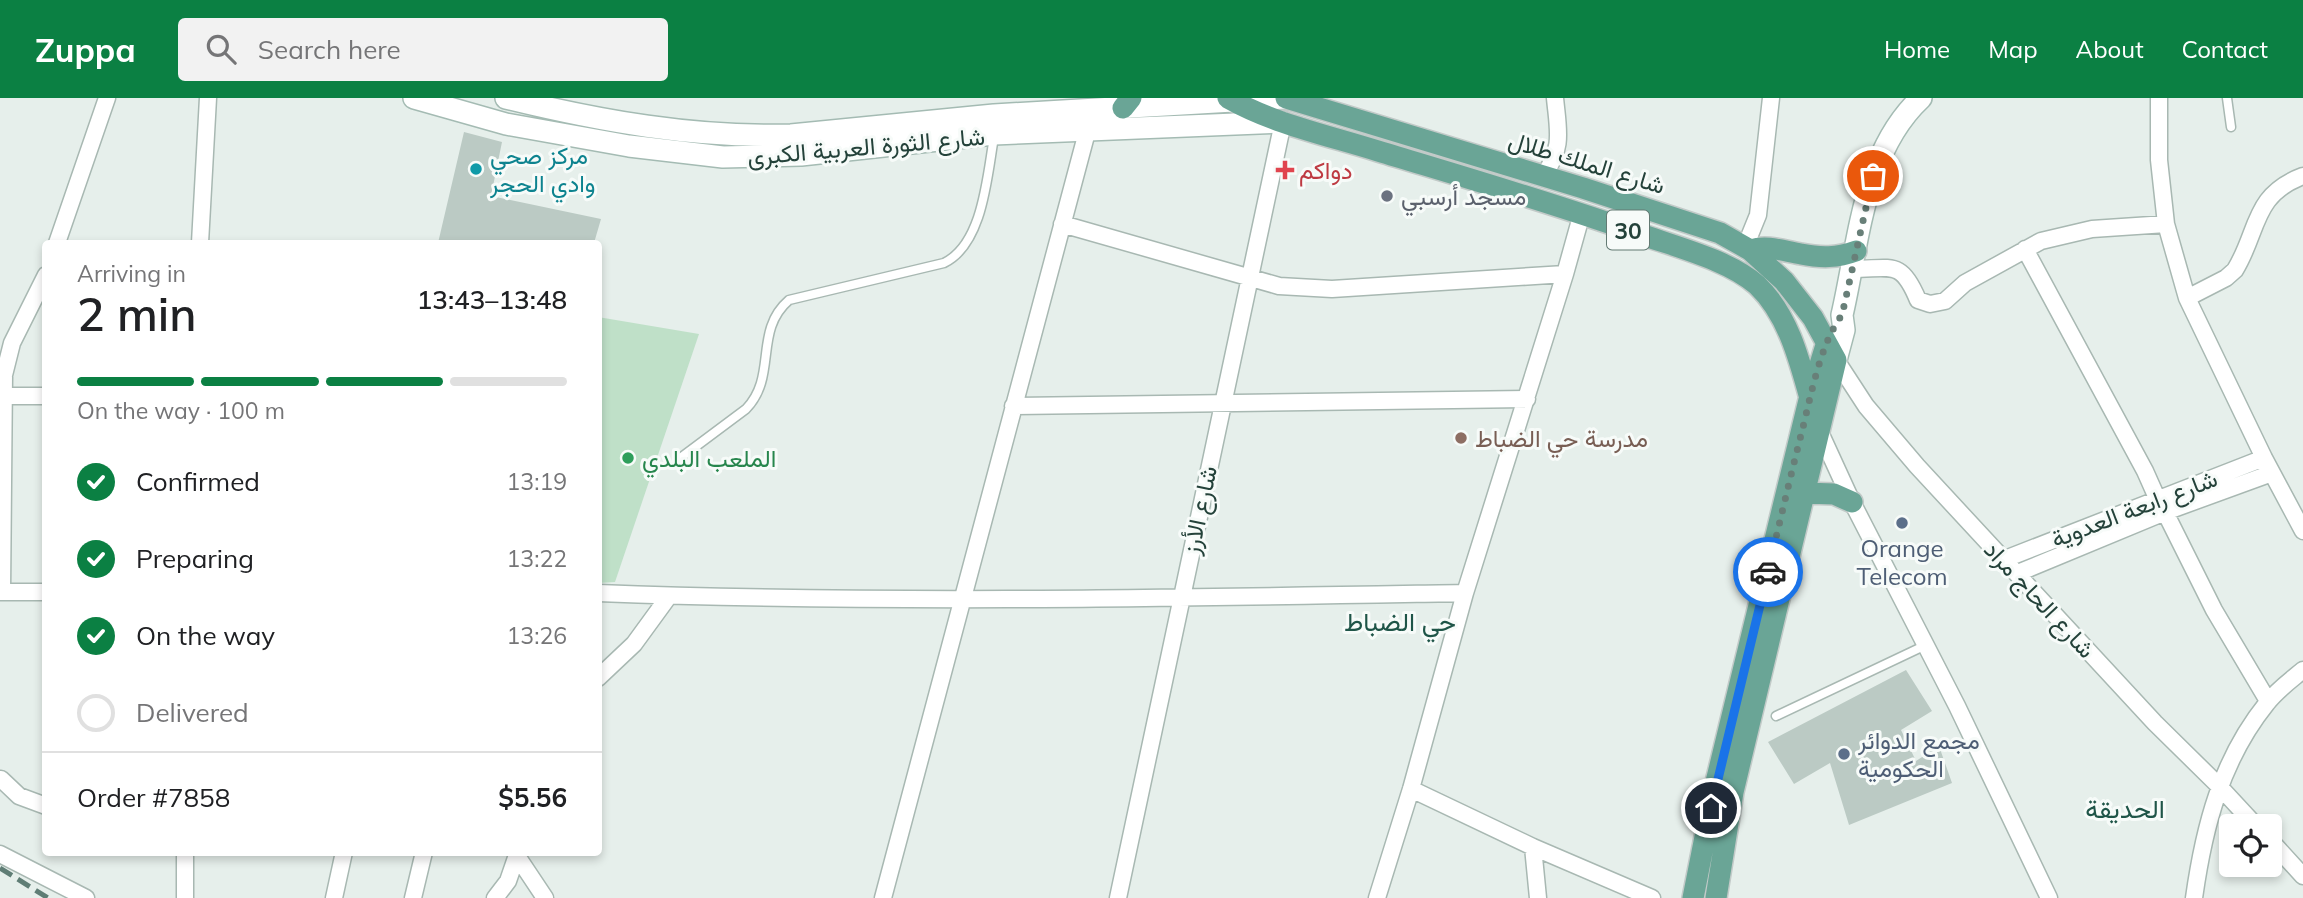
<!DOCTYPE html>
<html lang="en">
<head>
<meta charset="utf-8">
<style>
	body { margin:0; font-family:Mulish,Vazirmatn,sans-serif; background:#f2f2f2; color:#202124; height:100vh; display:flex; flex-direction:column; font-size:26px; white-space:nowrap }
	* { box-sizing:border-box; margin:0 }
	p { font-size:23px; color:#757577 }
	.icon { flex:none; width:38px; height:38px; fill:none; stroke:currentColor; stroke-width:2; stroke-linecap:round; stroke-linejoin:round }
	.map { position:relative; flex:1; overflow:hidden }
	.drawer { position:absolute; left:42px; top:142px; width:560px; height:616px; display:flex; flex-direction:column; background:#fff; border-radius:7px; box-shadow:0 4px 10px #0003 }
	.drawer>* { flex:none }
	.tools { position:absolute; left:2219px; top:716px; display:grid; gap:14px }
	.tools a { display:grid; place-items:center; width:63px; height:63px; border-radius:7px; background:#fff; box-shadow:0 4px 10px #0003; font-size:35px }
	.pin { position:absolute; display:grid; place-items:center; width:60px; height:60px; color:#fff; margin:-30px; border:4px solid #fff; border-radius:50%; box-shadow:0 2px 7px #0007 }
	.courier { position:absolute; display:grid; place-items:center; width:70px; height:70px; margin:-35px; border:5px solid #1a73e8; border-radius:50%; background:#fff; color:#222; box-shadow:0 2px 9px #0007 }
	.overview em { font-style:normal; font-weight:600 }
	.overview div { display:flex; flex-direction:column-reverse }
	.overview { display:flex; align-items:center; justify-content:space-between; height:119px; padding:0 35px }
	h1 { font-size:46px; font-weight:600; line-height:52px }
	.bar { display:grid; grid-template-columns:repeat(4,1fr); gap:10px 7px; align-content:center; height:84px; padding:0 35px }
	.bar i { height:9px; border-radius:5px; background:#e0e0e0 }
	.bar .current { background:#0b8043 }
	.bar p { grid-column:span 4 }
	.line { display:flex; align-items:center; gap:18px; padding:0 35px; border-top:2px solid #e0e0e0 }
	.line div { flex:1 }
	ol { padding:0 35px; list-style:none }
	li { display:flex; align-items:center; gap:21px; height:77px }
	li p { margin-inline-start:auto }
	li .icon { padding:7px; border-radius:50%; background:#0b8043; color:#fff; stroke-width:4 }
	li:last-child { color:#757577 }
	li i { width:38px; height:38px; border:4px solid #e0e0e0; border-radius:50% }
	header { display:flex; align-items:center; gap:42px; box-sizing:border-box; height:98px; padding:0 35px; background:#0b8043; color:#fff }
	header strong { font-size:33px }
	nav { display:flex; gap:38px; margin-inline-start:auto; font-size:24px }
	.search { width:490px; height:63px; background:#f2f2f2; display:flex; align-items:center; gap:18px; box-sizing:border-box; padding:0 24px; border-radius:7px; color:#757577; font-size:26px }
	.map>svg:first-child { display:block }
	.green { fill:#bfe0c8 }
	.building { fill:#bbcac4 }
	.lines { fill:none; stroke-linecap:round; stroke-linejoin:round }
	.lane-casing { stroke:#a8b8b2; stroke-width:11 }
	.street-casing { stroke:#a8b8b2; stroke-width:19 }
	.secondary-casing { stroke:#a4bbb3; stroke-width:24 }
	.primary-casing { stroke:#c2cac8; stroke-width:24 }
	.lane { stroke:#fff; stroke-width:8 }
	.street { stroke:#fff; stroke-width:16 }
	.secondary { stroke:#fff; stroke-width:21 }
	.primary { stroke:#6aa596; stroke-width:21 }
	.rail { stroke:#5f7d75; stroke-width:5; stroke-dasharray:14 7; stroke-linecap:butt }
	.done { stroke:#687f78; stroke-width:7; stroke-dasharray:0 12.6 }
	.route { stroke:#1a73e8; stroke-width:9 }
	.culture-dot { fill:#0f9aa8; stroke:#f7fbf9; stroke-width:2.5 }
	.health-dot { fill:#e0444e; stroke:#f7fbf9; stroke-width:2.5 }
	.worship-dot { fill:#6b7280; stroke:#f7fbf9; stroke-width:2.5 }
	.education-dot { fill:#8d6e63; stroke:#f7fbf9; stroke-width:2.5 }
	.leisure-dot { fill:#2e9e5b; stroke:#f7fbf9; stroke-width:2.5 }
	.service-dot { fill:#5c6f8a; stroke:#f7fbf9; stroke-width:2.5 }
	.labels { text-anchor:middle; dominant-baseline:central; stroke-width:6; stroke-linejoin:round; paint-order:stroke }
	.shield { fill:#f7fbf9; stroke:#637a73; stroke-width:2 }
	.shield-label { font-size:23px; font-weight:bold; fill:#24423a }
	.street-label { font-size:24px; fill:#24423a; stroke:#f7fbf9 }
	.culture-label { font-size:24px; fill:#0d838f; stroke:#f7fbf9; text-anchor:start }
	.health-label { font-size:24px; fill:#be3a42; stroke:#f7fbf9; text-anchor:start }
	.worship-label { font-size:24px; fill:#5b616d; stroke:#f7fbf9; text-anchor:start }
	.education-label { font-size:24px; fill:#785e54; stroke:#f7fbf9; text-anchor:start }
	.leisure-label { font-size:24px; fill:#27864d; stroke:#f7fbf9; text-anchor:start }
	.service-label { font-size:24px; fill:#4e5e75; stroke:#f7fbf9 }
	.neighbourhood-label { font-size:26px; fill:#1f5548; stroke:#f7fbf9 }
</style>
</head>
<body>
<header>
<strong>Zuppa</strong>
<div class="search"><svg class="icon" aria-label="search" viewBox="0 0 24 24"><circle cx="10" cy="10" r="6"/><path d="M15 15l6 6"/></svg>Search here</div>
<nav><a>Home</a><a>Map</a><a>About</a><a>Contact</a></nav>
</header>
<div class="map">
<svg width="2303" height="800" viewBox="0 0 2303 800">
	<rect width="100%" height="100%" fill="#e6efeb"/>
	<!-- green -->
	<path class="green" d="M 598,219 L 699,236 L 615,484 L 599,485 Z"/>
	<!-- building -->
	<path class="building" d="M 464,34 L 502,44 L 491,98 L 601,121 L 594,145 L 438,145 Z
		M 1906,572 L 1932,613 L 1901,632 L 1916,663 L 1939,648 L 1952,685 L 1849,727 L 1830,665 L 1794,686 L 1768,644 Z"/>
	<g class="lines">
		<!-- lane casing -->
		<g class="lane-casing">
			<path id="lane" d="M 2227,0 L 2231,29
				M 679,361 L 746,311 C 778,278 753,233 789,202 L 944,165 C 983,146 987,79 994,39
				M 1776,618 L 1926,547"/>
		</g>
		<!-- street casing -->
		<g class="street-casing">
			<path id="street" d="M 2159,0 L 2159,62 L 2166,126 L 2187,200 L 2264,360 L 2303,433
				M 1543,78 C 1564,50 1558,32 1555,0
				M 1062,126 L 1279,188 L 1332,191 L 1565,176
				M 57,145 L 107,0
				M 200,145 L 208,0
				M 1745,149 L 1758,117 L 1771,0
				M 2025,151 L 2145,373 L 2157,400
				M 1853,171 C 1892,171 1901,161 1918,202 L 1930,206 L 1945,203 L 1965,185 L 2041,143 L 2092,131 L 2166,126
				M 2187,200 L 2226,180 L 2235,172 C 2259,133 2252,97 2303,78
				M 1836,262 L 1866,308 L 1917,368 L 2155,625 L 2218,687 L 2256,728
				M 4,298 L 46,298
				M 1013,308 L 1527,301
				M 1819,332 L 1852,404 L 1957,608 L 2049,800
				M 2165,414 L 2214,512 L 2268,603
				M 2005,461 L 2264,360
				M 2018,475 L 2165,414 L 2272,375
				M 0,494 L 46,494
				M 2,494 L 4,277 L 12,245 L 46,177
				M 598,495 C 887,506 1176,500 1465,495
				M 598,580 L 634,546 L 669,498
				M 1,681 L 19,698 L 46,708
				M 1411,691 L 1533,749 L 1652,800
				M 2270,742 L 2303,778
				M 1533,749 L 1538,800
				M 0,756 L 86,800
				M 517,758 L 545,800
				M 185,800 L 185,754
				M 334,800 L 344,754
				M 413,800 L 424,754
				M 495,800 L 508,783 L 518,754
				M 883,800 L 1087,34
				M 1118,800 L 1283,24
				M 1377,800 L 1411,691 L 1465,495 L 1565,176 L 1582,115
				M 2194,800 C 2204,729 2221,662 2267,605 C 2277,592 2291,582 2303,572"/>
		</g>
		<!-- secondary casing -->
		<g class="secondary-casing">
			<path id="secondary" d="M 414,0 L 506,26 L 629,48 L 723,59 L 801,57 L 994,36 L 1282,24
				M 506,0 C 600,23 694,40 791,37 L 994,17 L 1284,0
				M 1836,262 L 1844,232 L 1842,217 C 1859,144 1863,54 1921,0"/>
		</g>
		<!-- primary casing -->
		<g class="primary-casing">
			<path id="primary" d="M 1228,0 C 1274,26 1327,37 1378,53 C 1467,80 1557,106 1646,138 C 1680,150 1730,163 1757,187 C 1795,223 1804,284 1819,332
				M 1286,0 L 1583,90 L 1720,135 L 1750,152 L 1784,183 L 1813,220 L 1836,262 L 1733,694 L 1716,800
				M 1123,10 L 1131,0
				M 1750,152 C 1768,147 1783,153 1801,156 C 1821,160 1837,160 1856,153
				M 1805,395 L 1834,396 L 1852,404
				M 1693,800 L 1715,688 L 1809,302 L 1826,247"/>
		</g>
		<!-- lane -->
		<use href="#lane" class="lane"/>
		<!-- street -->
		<use href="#street" class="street"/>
		<!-- secondary -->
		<use href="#secondary" class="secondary"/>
		<!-- primary -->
		<use href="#primary" class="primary"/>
		<!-- rail -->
		<path class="rail" d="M 0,770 L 48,800"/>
	</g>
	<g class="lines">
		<!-- done -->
		<path class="done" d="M 1768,474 C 1779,427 1790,380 1802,333 C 1811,298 1820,246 1842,217 L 1873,78"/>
		<!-- route -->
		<path class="route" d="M 1711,710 L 1768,474"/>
	</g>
	<!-- markers -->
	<circle class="culture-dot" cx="476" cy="71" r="7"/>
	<path class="health-dot" d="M1281.5 61.5h7v7h7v7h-7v7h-7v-7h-7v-7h7z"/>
	<circle class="worship-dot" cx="1387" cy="98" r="7"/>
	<circle class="education-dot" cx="1461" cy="340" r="7"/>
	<circle class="leisure-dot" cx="628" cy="360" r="7"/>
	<g class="service-dot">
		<circle cx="1902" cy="425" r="7"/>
		<circle cx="1844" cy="656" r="7"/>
	</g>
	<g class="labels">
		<!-- shield labels -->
		<rect class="shield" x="1607" y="112.5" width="42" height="39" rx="5"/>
		<g class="shield-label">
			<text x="1628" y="132">30</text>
		</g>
		<!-- street labels -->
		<g class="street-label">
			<text transform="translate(866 48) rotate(-5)">شارع الثورة العربية الكبرى</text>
			<text transform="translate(1587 64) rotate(17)">شارع الملك طلال</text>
			<text transform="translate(2134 410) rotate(-21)">شارع رابعة العدوية</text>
			<text transform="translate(1199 412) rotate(-78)">شارع الأرز</text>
			<text transform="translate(2040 501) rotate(47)">شارع الحاج مراد</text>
		</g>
		<!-- culture labels -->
		<g class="culture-label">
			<text x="490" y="57">مركز صحي<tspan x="490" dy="28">وادي الحجر</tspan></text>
		</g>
		<!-- health labels -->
		<g class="health-label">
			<text x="1299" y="72">دواكم</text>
		</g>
		<!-- worship labels -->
		<g class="worship-label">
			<text x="1401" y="98">مسجد أرسبي</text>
		</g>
		<!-- education labels -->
		<g class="education-label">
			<text x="1475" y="340">مدرسة حي الضباط</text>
		</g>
		<!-- leisure labels -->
		<g class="leisure-label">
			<text x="642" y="360">الملعب البلدي</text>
		</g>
		<!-- service labels -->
		<g class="service-label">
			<text x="1902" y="450">Orange<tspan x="1902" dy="28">Telecom</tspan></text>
			<text x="1858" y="642" text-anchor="start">مجمع الدوائر<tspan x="1858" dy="28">الحكومية</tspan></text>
		</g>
		<!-- neighbourhood labels -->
		<g class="neighbourhood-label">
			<text x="1400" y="523">حي الضباط</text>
			<text x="2125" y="710">الحديقة</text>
		</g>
	</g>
</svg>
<div class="tools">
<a><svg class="icon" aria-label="locate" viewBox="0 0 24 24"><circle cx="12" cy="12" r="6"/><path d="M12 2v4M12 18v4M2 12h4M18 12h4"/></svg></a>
</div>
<div class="pin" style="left:1873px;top:78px;background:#ea580c"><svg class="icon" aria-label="bag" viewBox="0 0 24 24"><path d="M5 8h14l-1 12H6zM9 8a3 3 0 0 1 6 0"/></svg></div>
<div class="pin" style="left:1711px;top:710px;background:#1f2937"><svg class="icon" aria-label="home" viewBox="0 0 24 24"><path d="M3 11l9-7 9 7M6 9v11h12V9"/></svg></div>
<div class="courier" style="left:1768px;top:474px"><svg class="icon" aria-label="car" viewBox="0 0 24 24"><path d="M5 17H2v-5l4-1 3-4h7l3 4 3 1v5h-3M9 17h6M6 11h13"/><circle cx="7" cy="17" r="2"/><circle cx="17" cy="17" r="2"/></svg></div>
<section class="drawer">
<div class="overview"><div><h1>2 min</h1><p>Arriving in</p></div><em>13:43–13:48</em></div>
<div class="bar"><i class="current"></i><i class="current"></i><i class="current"></i><i></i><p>On the way · 100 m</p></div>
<ol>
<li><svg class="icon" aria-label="check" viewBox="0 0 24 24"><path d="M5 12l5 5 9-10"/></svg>Confirmed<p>13:19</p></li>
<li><svg class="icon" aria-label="check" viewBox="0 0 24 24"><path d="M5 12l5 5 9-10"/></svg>Preparing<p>13:22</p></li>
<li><svg class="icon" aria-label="check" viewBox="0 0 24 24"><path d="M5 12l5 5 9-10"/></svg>On the way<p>13:26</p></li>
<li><i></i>Delivered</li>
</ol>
<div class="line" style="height:91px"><div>Order #7858</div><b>$5.56</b></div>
</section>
</div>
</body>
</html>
